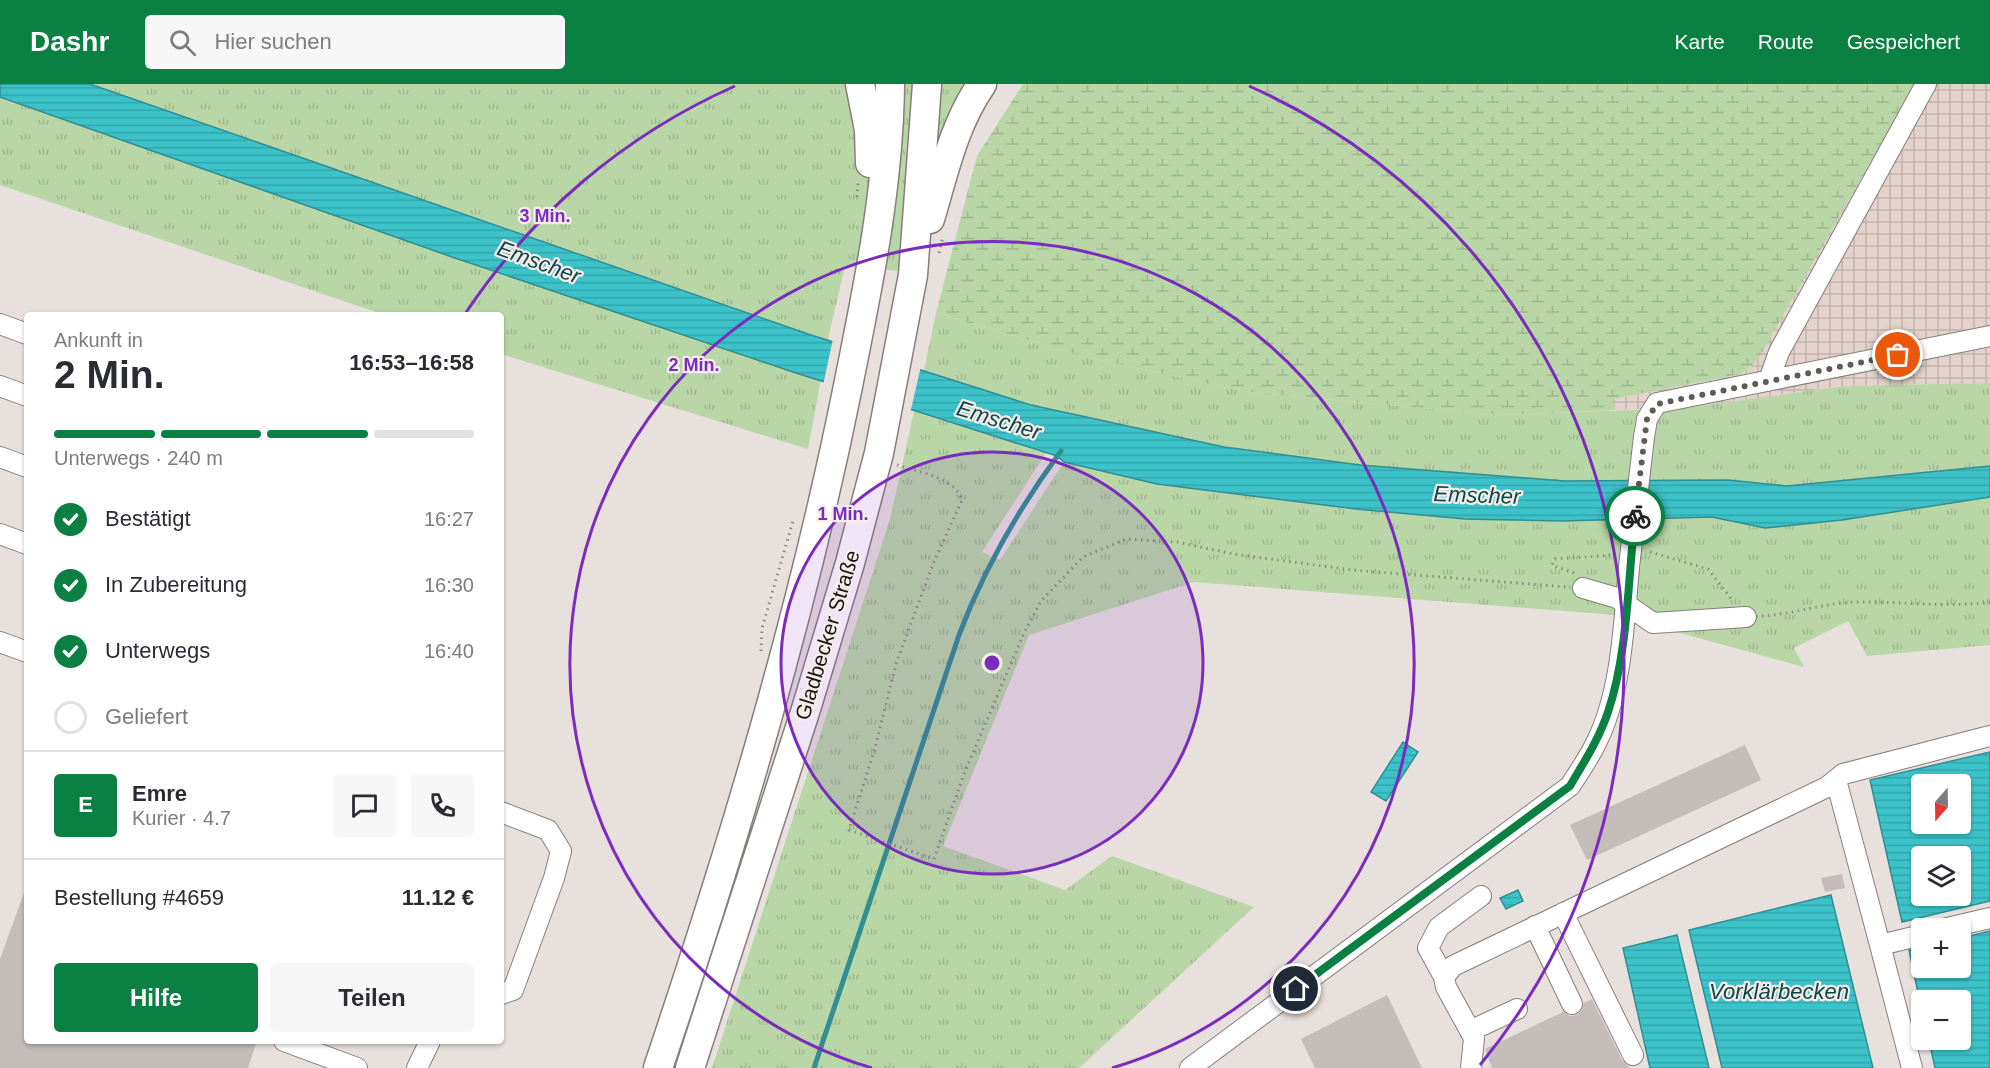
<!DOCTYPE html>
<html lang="de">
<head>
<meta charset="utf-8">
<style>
	body { margin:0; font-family:Helvetica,sans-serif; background:#f7f7f7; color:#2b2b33; height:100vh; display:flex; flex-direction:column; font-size:22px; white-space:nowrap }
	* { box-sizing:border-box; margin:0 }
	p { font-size:20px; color:#7c7c81 }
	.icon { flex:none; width:33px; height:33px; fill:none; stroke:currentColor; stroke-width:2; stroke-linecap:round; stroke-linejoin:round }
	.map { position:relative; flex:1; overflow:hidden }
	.sheet { position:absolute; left:24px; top:228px; width:480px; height:732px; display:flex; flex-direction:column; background:#fff; border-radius:6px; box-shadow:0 2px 4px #0004 }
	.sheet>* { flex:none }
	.needle { width:39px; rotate:200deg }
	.tools { position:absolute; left:1911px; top:690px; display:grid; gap:12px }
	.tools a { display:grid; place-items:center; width:60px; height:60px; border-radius:6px; background:#fff; box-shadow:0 2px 4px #0004; font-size:30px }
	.pin { position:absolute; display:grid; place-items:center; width:51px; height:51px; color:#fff; margin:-26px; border:3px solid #fff; border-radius:50%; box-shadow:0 2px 6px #0007 }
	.courier { position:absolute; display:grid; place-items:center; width:60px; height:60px; margin:-30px; border:4px solid #0b8043; border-radius:50%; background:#fff; color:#222; box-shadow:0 2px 8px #0007 }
	.head em { font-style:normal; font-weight:700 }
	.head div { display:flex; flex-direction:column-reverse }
	.head { display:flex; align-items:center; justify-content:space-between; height:102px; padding:0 30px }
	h1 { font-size:39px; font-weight:700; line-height:45px }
	.bar { display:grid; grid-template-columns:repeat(4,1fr); gap:9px 6px; align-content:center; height:72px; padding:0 30px }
	.bar i { height:8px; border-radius:4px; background:#e1e1e2 }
	.bar .active { background:#0b8043 }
	.bar p { grid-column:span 4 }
	.line { display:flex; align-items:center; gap:15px; padding:0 30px; border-top:2px solid #e1e1e2 }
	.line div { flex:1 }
	.round { display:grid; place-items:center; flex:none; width:63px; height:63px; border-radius:6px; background:#f7f7f7 }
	ol { padding:0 30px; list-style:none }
	li { display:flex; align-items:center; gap:18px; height:66px }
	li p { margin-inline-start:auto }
	li .icon { padding:6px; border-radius:50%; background:#0b8043; color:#fff; stroke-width:4 }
	li:last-child { color:#7c7c81 }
	li i { width:33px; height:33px; border:3px solid #e1e1e2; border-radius:50% }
	.cta { display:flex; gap:12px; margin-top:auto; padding:12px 30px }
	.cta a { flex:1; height:69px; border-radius:6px; background:#0b8043; color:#fff; font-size:24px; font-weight:700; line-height:69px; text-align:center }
	.cta a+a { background:#f7f7f7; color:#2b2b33 }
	header { display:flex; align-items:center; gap:36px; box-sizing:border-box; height:84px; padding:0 30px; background:#0b8043; color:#fff }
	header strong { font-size:28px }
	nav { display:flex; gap:33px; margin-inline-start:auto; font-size:21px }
	.search { width:420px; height:54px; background:#f7f7f7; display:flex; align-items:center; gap:15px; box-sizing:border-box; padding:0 21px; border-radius:6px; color:#7c7c81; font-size:22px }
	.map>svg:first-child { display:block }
	.industrial { fill:url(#industrial-grid) }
	.grass { fill:url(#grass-tufts) }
	.wetland { fill:url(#wetland-marsh) }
	.water { fill:url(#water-rules); stroke:#318e92; stroke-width:1.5; fill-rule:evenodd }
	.pier { fill:#e8e0dc }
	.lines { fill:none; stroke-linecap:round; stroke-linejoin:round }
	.stream { stroke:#318e92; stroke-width:5 }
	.building { fill:#c4bcb9 }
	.minor-casing { stroke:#867e7b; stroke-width:22 }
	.highway-casing { stroke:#867e7b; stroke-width:31 }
	.path { stroke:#908a87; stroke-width:3; stroke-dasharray:1.5 4.5; stroke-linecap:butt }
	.minor { stroke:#fff; stroke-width:20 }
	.highway { stroke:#fff; stroke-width:28 }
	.minor-bridge-casing { stroke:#867e7b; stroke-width:22; stroke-linecap:butt }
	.minor-bridge { stroke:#fff; stroke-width:20 }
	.done { stroke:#605b59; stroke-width:6; stroke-dasharray:0 10.8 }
	.route { stroke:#0b8043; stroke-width:8 }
	.ring { fill:none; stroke:#7b2cbf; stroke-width:3 }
	.labels { text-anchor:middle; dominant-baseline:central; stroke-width:4.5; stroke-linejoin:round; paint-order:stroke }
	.street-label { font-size:21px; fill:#171413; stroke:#f5ede9 }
	.water-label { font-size:22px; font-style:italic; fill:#0b464a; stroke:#f5ede9 }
	.centre { fill:#7b2cbf; stroke:#f5ede9; stroke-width:3 }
	.ring-label { font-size:18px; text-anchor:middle; font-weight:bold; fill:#7b2cbf; stroke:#f5ede9; stroke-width:4.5; stroke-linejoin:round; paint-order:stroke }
</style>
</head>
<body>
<header>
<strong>Dashr</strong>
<div class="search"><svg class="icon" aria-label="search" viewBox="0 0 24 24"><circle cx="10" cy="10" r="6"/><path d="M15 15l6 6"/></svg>Hier suchen</div>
<nav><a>Karte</a><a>Route</a><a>Gespeichert</a></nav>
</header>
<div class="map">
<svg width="1990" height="984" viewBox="0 0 1990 984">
	<defs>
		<pattern id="industrial-grid" width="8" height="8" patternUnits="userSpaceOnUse" patternTransform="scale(1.5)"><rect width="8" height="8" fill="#e3d3cc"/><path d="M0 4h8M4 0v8" fill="none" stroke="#c2b4ae"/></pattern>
		<pattern id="grass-tufts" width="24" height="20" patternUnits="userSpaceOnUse" patternTransform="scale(1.5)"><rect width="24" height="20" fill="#b9d6a6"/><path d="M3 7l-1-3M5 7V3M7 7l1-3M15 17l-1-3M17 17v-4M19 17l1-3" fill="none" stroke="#9eb78e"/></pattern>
		<pattern id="wetland-marsh" width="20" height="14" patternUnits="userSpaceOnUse" patternTransform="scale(1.5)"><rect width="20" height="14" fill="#b9d6a6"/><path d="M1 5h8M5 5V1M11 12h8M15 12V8" fill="none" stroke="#9eb78e"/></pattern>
		<pattern id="water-rules" width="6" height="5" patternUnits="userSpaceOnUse" patternTransform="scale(1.5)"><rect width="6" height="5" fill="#3cc2c9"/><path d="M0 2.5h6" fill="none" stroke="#34a6ac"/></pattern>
	</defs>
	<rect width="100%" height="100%" fill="#e8e0dc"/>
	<!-- industrial -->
	<path class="industrial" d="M 1915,0 L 1990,0 L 1990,299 L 1845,302 L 1685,324 L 1615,326 L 1612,315 L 1742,290 L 1757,276 Z"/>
	<!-- grass -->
	<path class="grass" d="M 0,0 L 964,0 L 940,49 L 909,188 L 845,182 L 830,246 L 808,365 L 501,270 L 501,231 L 385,231 L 0,101 Z
		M 936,229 L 1082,272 L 1246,308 L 1499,331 L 1685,324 L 1845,302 L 1990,299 L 1990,382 L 1787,402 L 1728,396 L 1565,397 L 1360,381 L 1224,363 L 1031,321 L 924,286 Z
		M 914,328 L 1046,369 L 982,468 L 1000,476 L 1064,378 L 1157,400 L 1712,433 L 1765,444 L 1842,436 L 1990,413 L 1990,561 L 1867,572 L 1848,537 L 1794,564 L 1804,583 L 1615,531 L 1194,498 L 1029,551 L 943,762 L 1065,806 L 1112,772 L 1254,823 L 1079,984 L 712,984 L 890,435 Z"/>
	<!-- wetland -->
	<path class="wetland" d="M 1023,0 L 1915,0 L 1757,277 L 1741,290 L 1613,315 L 1615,326 L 1499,331 L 1246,308 L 1082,272 L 936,229 L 977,72 Z"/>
	<!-- water -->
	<path class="water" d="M 0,0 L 90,0 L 808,250 L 1031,321 L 1224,363 L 1360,381 L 1565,397 L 1728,396 L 1787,402 L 1990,382 L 1990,413 L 1842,436 L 1765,444 L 1712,433 L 1562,437 L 1465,435 L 1356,425 L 1157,400 L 1064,378 L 1057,372 L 793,288 L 452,173 L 0,13 Z
		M 1403,658 L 1418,668 L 1386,717 L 1371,708 Z
		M 1990,668 L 1990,817 L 1902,838 L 1870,696 ZM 1960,700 L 1960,740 L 1922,740 L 1922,700 ZM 1922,772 L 1960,772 L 1960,812 L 1922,812 Z
		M 1518,806 L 1523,817 L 1506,825 L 1500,814 Z
		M 1831,811 L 1873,984 L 1722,984 L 1689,846 Z
		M 1990,847 L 1990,984 L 1935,984 L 1929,956 L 1960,956 L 1960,916 L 1922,916 L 1921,923 L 1909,866 L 1921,863 L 1922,884 L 1960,884 L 1961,854 Z
		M 1677,851 L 1709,984 L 1650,984 L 1623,864 Z"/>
	<!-- pier -->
	<path class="pier" d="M 833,255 L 921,282 L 910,330 L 823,301 Z"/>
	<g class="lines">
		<!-- stream -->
		<path class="stream" d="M 814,984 L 959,551 C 984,485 1019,424 1061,367"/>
	</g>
	<!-- building -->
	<path class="building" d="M 1745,661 L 1761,696 L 1587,776 L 1570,741 Z
		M 1842,790 L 1845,804 L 1825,808 L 1821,794 Z
		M 25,806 L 27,957 L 257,957 L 248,984 L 0,984 L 0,875 Z
		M 1387,911 L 1422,984 L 1315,984 L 1301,955 Z
		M 1592,915 L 1622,976 L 1630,984 L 1492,984 L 1485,965 L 1563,928 L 1570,932 L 1577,931 L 1582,926 L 1584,919 Z"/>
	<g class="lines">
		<!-- minor casing -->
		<g class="minor-casing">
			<path id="minor" d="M 0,240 L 27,250
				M 1769,296 L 1779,268 L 1926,0
				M 0,302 L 27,312
				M 1644,353 L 1647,335 L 1657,319 L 1990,252
				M 0,373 L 27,383
				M 0,450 L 27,460
				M 1583,504 L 1617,514 L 1653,539 L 1746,533
				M 0,558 L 27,568
				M 1836,696 L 1880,861
				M 501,728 L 548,746 L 561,767 L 554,794 L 513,906 L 501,910
				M 1563,829 L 1633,971
				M 1535,842 L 1572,920
				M 1947,844 L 1990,834
				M 1444,893 L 1428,864 L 1439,843 L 1481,812
				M 1470,947 L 1517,925
				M 284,957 L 357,984
				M 417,984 L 430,957
				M 1190,984 L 1570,702 C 1579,688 1589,674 1596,659 C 1622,608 1624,538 1629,483
				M 1471,984 L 1474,954 L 1446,903 L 1444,893 L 1453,882 L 1827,703 L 1843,690 L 1990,652
				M 1912,984 L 1880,861 L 1922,851"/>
		</g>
		<!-- highway casing -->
		<g class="highway-casing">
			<path id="highway" d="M 860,0 L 869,46 L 870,79
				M 930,135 C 944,88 954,40 982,0
				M 658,984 C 734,758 801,536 848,302 C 868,203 889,102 890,0
				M 690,984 L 806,625 L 850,479 L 879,369 L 913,191 L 927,0"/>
		</g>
		<!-- path -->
		<path class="path" d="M 857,113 L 858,99
			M 939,169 L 943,152
			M 897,381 C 918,388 955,393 962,416 L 933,480 L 896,580 L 875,664 L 849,746 L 934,775 L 964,690 L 1024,549 L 1041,517 L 1083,473 L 1126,455 L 1177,458 L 1234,470 L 1352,486 L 1567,503
			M 1650,468 L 1708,485 L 1733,517
			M 1574,489 L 1552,481 L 1555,475 L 1614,471
			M 1762,532 C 1794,530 1825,519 1855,518 C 1900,517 1944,524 1990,518
			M 761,567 L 762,544 L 793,437"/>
		<!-- minor -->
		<use href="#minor" class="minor"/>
		<!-- highway -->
		<use href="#highway" class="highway"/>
		<!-- minor-bridge casing -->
		<g class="minor-bridge-casing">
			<path id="minor-bridge" d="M 1629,483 L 1644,353"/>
		</g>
		<!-- minor-bridge -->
		<use href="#minor-bridge" class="minor-bridge"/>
	</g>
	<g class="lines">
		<!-- done -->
		<path class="done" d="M 1635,432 L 1647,335 L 1657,320 L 1898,271"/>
		<!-- route -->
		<path class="route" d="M 1296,905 L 1570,702 C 1584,678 1599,655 1608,628 C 1628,569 1628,495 1635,432"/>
	</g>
	<!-- distance rings -->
	<circle cx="992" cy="579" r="211" fill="#7b2cbf" fill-opacity=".12"/>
	<g class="ring">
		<circle cx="992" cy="579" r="211"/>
		<path d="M872 984A422 422 0 1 1 1112 984"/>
		<path d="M465 230A632 632 0 0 1 735 2M1249 2A632 632 0 0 1 1480 981"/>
	</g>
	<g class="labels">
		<!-- street labels -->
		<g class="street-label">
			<text transform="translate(827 551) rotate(-73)">Gladbecker Straße</text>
		</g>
		<!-- water labels -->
		<g class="water-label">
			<text transform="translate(539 178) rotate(20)">Emscher</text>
			<text transform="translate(999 336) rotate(17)">Emscher</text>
			<text transform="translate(1477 411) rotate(2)">Emscher</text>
			<text x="1779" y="907">Vorklärbecken</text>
		</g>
	</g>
	<circle cx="992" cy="579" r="9" class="centre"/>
	<g class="ring-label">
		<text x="545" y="138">3 Min.</text>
		<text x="694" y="287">2 Min.</text>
		<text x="843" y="436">1 Min.</text>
	</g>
</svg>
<div class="tools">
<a><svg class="needle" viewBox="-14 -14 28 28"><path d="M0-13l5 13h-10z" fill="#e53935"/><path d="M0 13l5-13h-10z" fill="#7c7c81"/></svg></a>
<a><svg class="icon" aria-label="layers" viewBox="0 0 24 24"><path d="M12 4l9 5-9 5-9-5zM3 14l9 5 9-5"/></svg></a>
<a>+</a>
<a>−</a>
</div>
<div class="pin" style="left:1898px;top:271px;background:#ea580c"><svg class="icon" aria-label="bag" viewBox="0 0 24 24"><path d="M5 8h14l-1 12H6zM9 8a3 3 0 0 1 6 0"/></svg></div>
<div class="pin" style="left:1296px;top:905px;background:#1f2937"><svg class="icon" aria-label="home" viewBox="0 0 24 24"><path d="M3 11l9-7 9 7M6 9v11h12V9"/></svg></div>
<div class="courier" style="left:1635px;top:432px"><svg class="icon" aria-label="bike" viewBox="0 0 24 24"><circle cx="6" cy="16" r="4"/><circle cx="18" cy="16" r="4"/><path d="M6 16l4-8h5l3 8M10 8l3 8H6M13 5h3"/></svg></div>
<section class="sheet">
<div class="head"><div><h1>2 Min.</h1><p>Ankunft in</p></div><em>16:53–16:58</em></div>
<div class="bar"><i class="active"></i><i class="active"></i><i class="active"></i><i></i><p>Unterwegs · 240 m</p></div>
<ol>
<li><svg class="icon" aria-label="check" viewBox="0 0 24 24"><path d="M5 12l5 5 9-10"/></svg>Bestätigt<p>16:27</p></li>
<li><svg class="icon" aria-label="check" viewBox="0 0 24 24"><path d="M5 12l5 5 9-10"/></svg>In Zubereitung<p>16:30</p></li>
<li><svg class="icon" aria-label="check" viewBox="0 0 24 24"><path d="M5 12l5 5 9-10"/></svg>Unterwegs<p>16:40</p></li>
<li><i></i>Geliefert</li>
</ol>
<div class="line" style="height:108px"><b class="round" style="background:#0b8043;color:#fff">E</b><div><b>Emre</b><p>Kurier · 4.7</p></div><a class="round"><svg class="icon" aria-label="chat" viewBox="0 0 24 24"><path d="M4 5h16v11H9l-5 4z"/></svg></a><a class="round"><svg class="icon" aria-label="phone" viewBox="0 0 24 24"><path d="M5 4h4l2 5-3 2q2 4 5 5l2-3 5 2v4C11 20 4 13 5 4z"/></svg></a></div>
<div class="line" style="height:78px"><div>Bestellung #4659</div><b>11.12 €</b></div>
<div class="cta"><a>Hilfe</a><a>Teilen</a></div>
</section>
</div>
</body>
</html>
